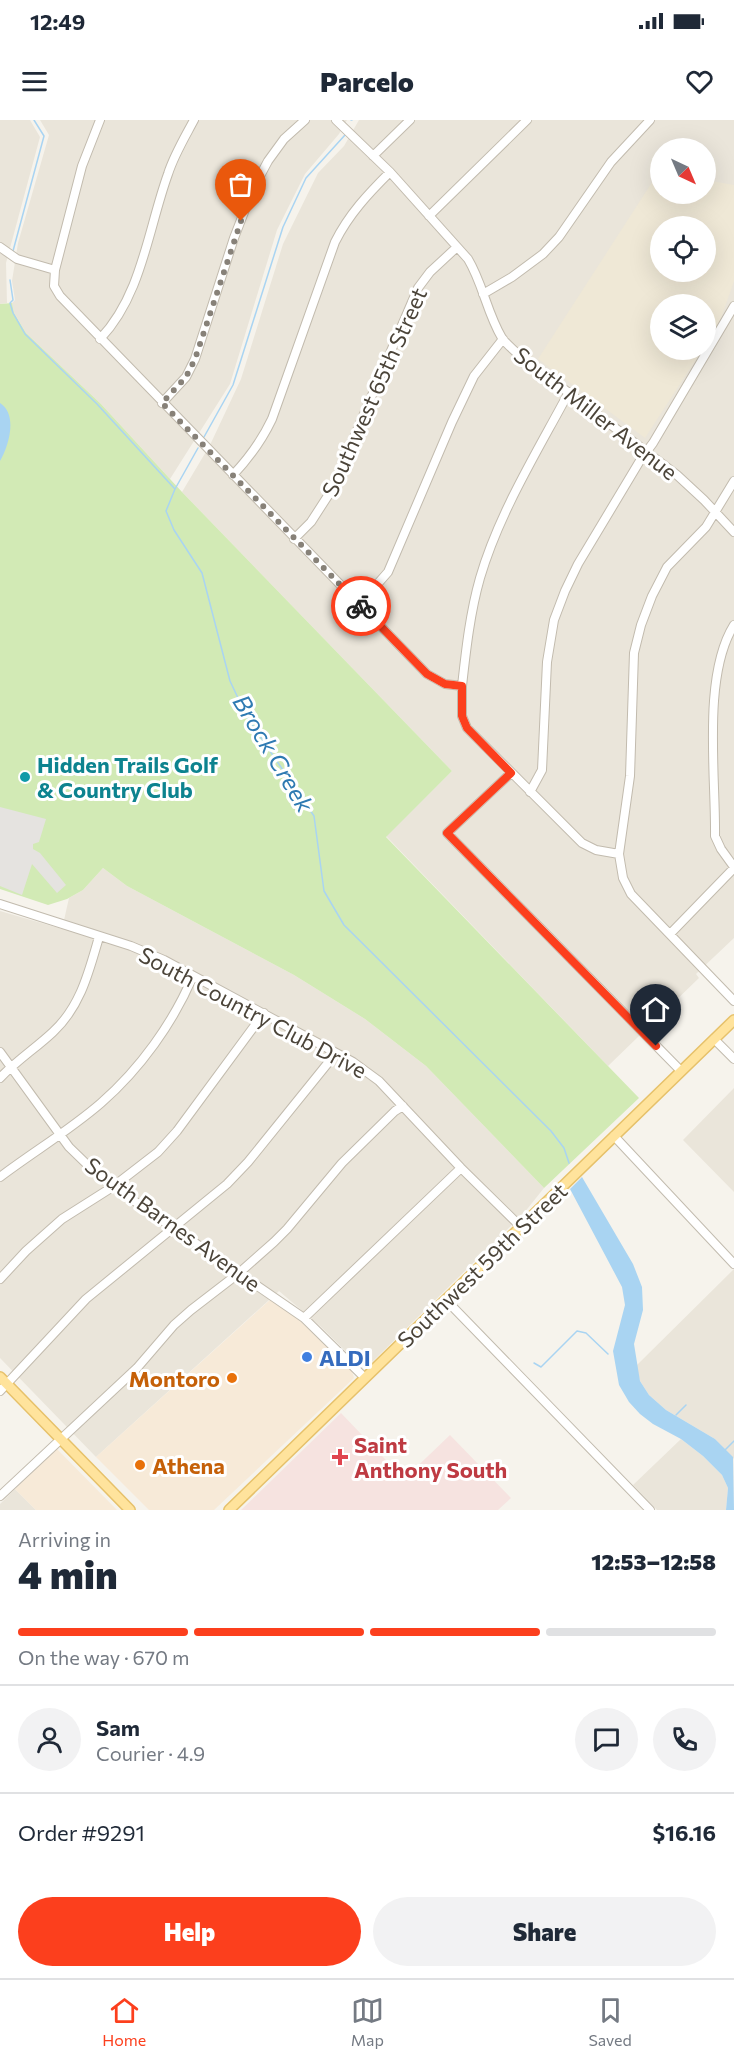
<!DOCTYPE html>
<html lang="en">
<head>
<meta charset="utf-8">
<style>
	body { margin:0; font-family:Commissioner,sans-serif; background:#f2f2f3; color:#1f2937; height:100vh; display:flex; flex-direction:column; font-size:22px; white-space:nowrap }
	* { box-sizing:border-box; margin:0 }
	p { font-size:20px; color:#747a83 }
	.icon { flex:none; width:33px; height:33px; fill:none; stroke:currentColor; stroke-width:2; stroke-linecap:round; stroke-linejoin:round }
	.map { position:relative; height:1390px; overflow:hidden }
	.drawer { display:flex; flex-direction:column; background:#fff; flex:1 }
	.drawer>* { flex:none }
	.needle { width:39px; rotate:136deg }
	.tools { position:absolute; left:650px; top:18px; display:grid; gap:12px }
	.tools a { display:grid; place-items:center; width:66px; height:66px; border-radius:50%; background:#fff; box-shadow:0 6px 24px #0002; font-size:30px }
	.pin { position:absolute; display:grid; place-items:center; width:51px; height:51px; color:#fff; margin:-62px -26px; border-radius:50% 50% 50% 0; rotate:-45deg; box-shadow:0 0 6px #0007 }
	.pin .icon { rotate:45deg }
	.courier { position:absolute; display:grid; place-items:center; width:60px; height:60px; margin:-30px; border:4px solid #fc3f1d; border-radius:50%; background:#fff; color:#222; box-shadow:0 2px 8px #0007 }
	.overview em { font-style:normal; font-weight:800 }
	.overview div { display:flex; flex-direction:column-reverse }
	.overview { display:flex; align-items:center; justify-content:space-between; height:102px; padding:0 18px }
	h1 { font-size:39px; font-weight:800; line-height:45px }
	.bar { display:grid; grid-template-columns:repeat(4,1fr); gap:9px 6px; align-content:center; height:72px; padding:0 18px }
	.bar i { height:8px; border-radius:4px; background:#e0e1e3 }
	.bar .on { background:#fc3f1d }
	.bar p { grid-column:span 4 }
	.line { display:flex; align-items:center; gap:15px; padding:0 18px; border-top:2px solid #e0e1e3 }
	.line div { flex:1 }
	.round { display:grid; place-items:center; flex:none; width:63px; height:63px; border-radius:32px; background:#f2f2f3 }
	.primary-button { display:flex; gap:12px; margin-top:auto; padding:12px 18px }
	.primary-button a { flex:1; height:69px; border-radius:36px; background:#fc3f1d; color:#fff; font-size:24px; font-weight:800; line-height:69px; text-align:center }
	.primary-button a+a { background:#f2f2f3; color:#1f2937 }
	.status { display:flex; justify-content:space-between; align-items:center; height:42px; padding:0 30px; background:#fff; direction:ltr }
	.status svg { height:16px; fill:currentColor }
	header { display:flex; justify-content:space-between; align-items:center; height:78px; padding:0 18px; background:#fff; font-size:27px; font-weight:800 }
	.dock { display:flex; justify-content:space-around; align-items:center; height:84px; border-top:2px solid #e0e1e3; background:#fff; font-size:16px; color:#747a83 }
	.dock a { display:grid; justify-items:center; gap:3px }
	.dock .on { color:#fc3f1d }
	.map>svg:first-child { display:block }
	.residential { fill:#eae5da; fill-rule:evenodd }
	.commercial { fill:#f7ead8 }
	.education { fill:#efe8d6; fill-rule:evenodd }
	.medical { fill:#f6e3e0 }
	.green { fill:#d2eab5 }
	.parking { fill:#e5e3e0 }
	.water { fill:#a9d4f2 }
	.lines { fill:none; stroke-linecap:round; stroke-linejoin:round }
	.stream { stroke:#a9d4f2; stroke-width:1.5 }
	.minor-casing { stroke:#c2bbae; stroke-width:10 }
	.major-casing { stroke:#e6c16a; stroke-width:12 }
	.minor { stroke:#fff; stroke-width:8 }
	.major { stroke:#ffe39c; stroke-width:9 }
	.done { stroke:#878178; stroke-width:6; stroke-dasharray:0 10.8 }
	.route { stroke:#fc3f1d; stroke-width:8 }
	.culture-dot { fill:#0f9aa8; stroke:#fff; stroke-width:2 }
	.shop-dot { fill:#3f7fe0; stroke:#fff; stroke-width:2 }
	.food-dot { fill:#e8710a; stroke:#fff; stroke-width:2 }
	.health-dot { fill:#e0444e; stroke:#fff; stroke-width:2 }
	.labels { text-anchor:middle; dominant-baseline:central; stroke-width:6; stroke-linejoin:round; paint-order:stroke }
	.street-label { font-size:22px; fill:#4b4439; stroke:#fff }
	.culture-label { font-size:22px; font-weight:bold; fill:#0d838f; stroke:#fff; text-anchor:start }
	.shop-label { font-size:22px; font-weight:bold; fill:#366cbe; stroke:#fff; text-anchor:start }
	.food-label { font-size:22px; font-weight:bold; fill:#c56008; stroke:#fff; text-anchor:end }
	.health-label { font-size:22px; font-weight:bold; fill:#be3a42; stroke:#fff; text-anchor:start }
	.water-label { font-size:24px; font-style:italic; fill:#2e7ab2; stroke:#fff }
</style>
</head>
<body>
<div class="status"><b>12:49</b><svg viewBox="0 0 49 12"><path d="M0 12V9h3v3zM5 12V6h3v6zM10 12V3h3v9zM15 12V0h3v12zM26 1h20v11H26zM47 4h2v5h-2z"/></svg></div>
<header><svg class="icon" aria-label="menu" viewBox="0 0 24 24"><path d="M4 6h16M4 12h16M4 18h16"/></svg>Parcelo<svg class="icon" aria-label="heart" viewBox="0 0 24 24"><path d="M12 20l-8-8c-3-5 5-10 8-4 3-6 11-1 8 4z"/></svg></header>
<div class="map">
<svg width="734" height="1390" viewBox="0 0 734 1390">
	<rect width="100%" height="100%" fill="#f6f3ec"/>
	<!-- residential -->
	<path class="residential" d="M 0,0 L 30,0 L 40,17 L 6,143 L 7,183 L 0,184 Z
		M 40,0 L 347,0 L 339,14 L 305,54 L 277,110 L 230,264 L 170,359 L 101,284 L 26,213 L 14,193 L 12,183 L 15,180 L 12,161 L 18,123 L 49,15 Z
		M 359,0 L 734,0 L 734,818 L 696,854 L 699,858 L 608,946 L 386,716 L 452,651 L 182,372 L 210,325 L 241,259 L 283,124 L 318,53 L 344,26 ZM 660,28 L 705,28 L 705,74 L 660,74 ZM 660,106 L 705,106 L 705,152 L 660,152 ZM 660,184 L 705,184 L 705,230 L 660,230 Z
		M 103,748 L 127,766 L 294,855 L 365,899 L 426,946 L 544,1068 L 524,1093 L 369,1245 L 362,1247 L 320,1206 L 279,1171 L 96,1337 L 0,1238 L 0,791 L 62,809 L 69,778 L 83,770 Z
		M 734,968 L 734,1072 L 683,1020 Z
		M 734,1149 L 734,1339 L 715,1319 L 666,1290 L 649,1275 L 640,1261 L 636,1246 Z
		M 681,1319 L 703,1336 L 722,1355 L 728,1368 L 726,1390 L 657,1390 L 633,1365 Z
		M 15,1369 L 36,1390 L 0,1390 L 0,1384 Z"/>
	<!-- commercial -->
	<path class="commercial" d="M 271,1179 L 299,1200 L 352,1251 L 354,1258 L 214,1390 L 149,1390 L 96,1337 Z
		M 57,1329 L 117,1390 L 36,1390 L 15,1369 Z"/>
	<!-- education -->
	<path class="education" d="M 660,50 L 660,74 L 705,74 L 705,60 L 734,65 L 734,161 L 719,204 L 705,225 L 705,184 L 660,184 L 660,230 L 702,230 L 645,318 L 538,239 ZM 660,106 L 705,106 L 705,152 L 660,152 Z"/>
	<!-- medical -->
	<path class="medical" d="M 341,1293 L 404,1359 L 450,1315 L 511,1378 L 498,1390 L 241,1390 Z"/>
	<!-- green -->
	<path class="green" d="M 12,183 L 14,193 L 26,213 L 101,284 L 182,372 L 452,651 L 386,717 L 639,978 L 544,1068 L 426,946 L 365,899 L 294,855 L 127,766 L 103,748 L 83,770 L 67,779 L 48,785 L 0,769 L 0,184 Z"/>
	<!-- parking -->
	<path class="parking" d="M 0,687 L 46,699 L 39,722 L 33,724 L 33,729 L 40,733 L 66,765 L 57,773 L 32,744 L 22,775 L 0,766 Z"/>
	<!-- water -->
	<path class="water" d="M 0,283 C 18,294 9,326 0,341 Z
		M 582,1057 L 633,1144 L 642,1167 L 643,1190 L 634,1224 L 640,1261 L 649,1275 L 666,1290 L 715,1319 L 733,1337 L 734,1390 L 726,1390 L 728,1368 L 722,1355 L 703,1336 L 681,1319 L 653,1304 L 640,1294 L 629,1282 L 619,1265 L 613,1231 L 625,1185 L 622,1167 L 570,1069 Z"/>
	<g class="lines">
		<!-- stream -->
		<path class="stream" d="M 351,0 L 352,0
			M 13,131 L 44,16 L 34,0
			M 10,160 L 13,180 L 10,183 L 13,193 L 25,214 L 97,284 L 174,368
			M 204,317 L 233,265 L 283,107 L 306,58 L 345,15
			M 198,328 L 175,369 L 166,391 L 174,410 L 202,453 L 230,561 L 247,597 L 314,696 L 324,771 L 344,805 L 551,1011 L 564,1028 L 569,1043
			M 534,1243 L 541,1247 L 577,1211 L 586,1213 L 608,1234
			M 676,1295 L 686,1285
			M 724,1331 L 734,1321"/>
		<!-- minor casing -->
		<g class="minor-casing">
			<path id="minor" d="M 336,0 L 390,52 L 468,139 C 483,164 487,193 502,218 C 506,224 513,229 519,235 L 677,355 L 704,380 L 734,412
				M 373,36 L 410,0
				M 429,96 L 527,0
				M 0,127 L 17,139 L 55,150 L 54,166 L 60,176 L 427,554 L 445,564 L 462,566 L 462,596 L 467,608 L 582,723 L 596,730 L 619,734 L 623,758 L 631,774 L 734,881
				M 55,150 L 82,46 L 100,0
				M 483,174 L 512,157 L 543,134 L 559,117 L 611,42 L 650,0
				M 100,219 C 142,175 148,109 168,54 C 174,35 185,17 194,0
				M 162,283 L 186,257 L 195,239 L 234,118 L 253,69 L 268,41 L 284,19 L 305,0
				M 233,355 C 250,337 262,320 272,299 L 335,122 C 349,94 368,74 390,52
				M 294,419 L 311,402 L 331,371 L 418,168 L 430,152 L 457,127
				M 359,485 L 388,452 L 452,302 L 474,256 L 503,219
				M 734,505 C 702,556 716,656 715,716 L 721,729 L 734,747
				M 462,566 C 466,530 470,493 480,458 C 499,393 537,332 569,272
				M 511,653 L 447,713 L 681,951
				M 530,672 L 542,650 L 547,542 L 554,500 L 565,471 L 578,444 L 641,339 L 653,323 L 734,186
				M 619,734 L 630,656 L 634,533 L 641,505 L 652,476 L 667,447 L 706,407 L 734,361
				M 0,784 L 131,826 L 164,840 L 353,942 L 379,961 L 461,1048 L 521,1107
				M 670,814 L 734,748
				M 714,919 L 734,939
				M 0,932 L 69,1027 L 101,1058 L 304,1198 L 365,1258
				M 0,958 C 16,941 36,928 53,912 C 81,886 89,851 99,817
				M 614,1016 L 734,1144
				M 0,1057 C 33,1032 70,1010 101,983 C 140,949 173,903 193,856
				M 0,1159 L 26,1131 L 62,1099 L 114,1066 L 158,1032 L 177,1011 L 264,893
				M 446,1180 L 650,1390
				M 304,1198 L 461,1048
				M 0,1271 L 86,1179 L 227,1064 L 248,1042 L 336,933
				M 0,1376 L 137,1248 L 174,1205 L 191,1190 L 239,1153 L 274,1122 L 287,1109 L 342,1043 L 395,991 L 403,986"/>
		</g>
		<!-- major casing -->
		<g class="major-casing">
			<path id="major" d="M 0,1257 L 130,1390
				M 229,1390 L 734,900"/>
		</g>
		<!-- minor -->
		<use href="#minor" class="minor"/>
		<!-- major -->
		<use href="#major" class="major"/>
	</g>
	<g class="lines">
		<!-- done -->
		<path class="done" d="M 241,101 L 195,239 L 186,257 L 162,283 L 361,486"/>
		<!-- route -->
		<path class="route" d="M 361,486 L 427,554 L 445,564 L 462,566 L 462,596 L 467,608 L 511,653 L 447,713 L 656,926"/>
	</g>
	<!-- markers -->
	<circle class="culture-dot" cx="25" cy="657" r="6"/>
	<circle class="shop-dot" cx="307" cy="1237" r="6"/>
	<g class="food-dot">
		<circle cx="232" cy="1258" r="6"/>
		<circle cx="140" cy="1345" r="6"/>
	</g>
	<path class="health-dot" d="M337 1328h6v6h6v6h-6v6h-6v-6h-6v-6h6z"/>
	<g class="labels">
		<!-- street labels -->
		<g class="street-label">
			<text transform="translate(374 272) rotate(-66)">Southwest 65th Street</text>
			<text transform="translate(596 293) rotate(38)">South Miller Avenue</text>
			<text transform="translate(253 892) rotate(28)">South Country Club Drive</text>
			<text transform="translate(173 1104) rotate(36)">South Barnes Avenue</text>
			<text transform="translate(482 1145) rotate(-44)">Southwest 59th Street</text>
		</g>
		<!-- culture labels -->
		<g class="culture-label">
			<text x="37" y="644">Hidden Trails Golf<tspan x="37" dy="25">&amp; Country Club</tspan></text>
		</g>
		<!-- shop labels -->
		<g class="shop-label">
			<text x="319" y="1237">ALDI</text>
		</g>
		<!-- food labels -->
		<g class="food-label">
			<text x="220" y="1258">Montoro</text>
			<text x="152" y="1345" text-anchor="start">Athena</text>
		</g>
		<!-- health labels -->
		<g class="health-label">
			<text x="354" y="1324">Saint<tspan x="354" dy="25">Anthony South</tspan></text>
		</g>
		<!-- water labels -->
		<g class="water-label">
			<text transform="translate(274 633) rotate(59)">Brock Creek</text>
		</g>
	</g>
</svg>
<div class="tools">
<a><svg class="needle" viewBox="-14 -14 28 28"><path d="M0-13l5 13h-10z" fill="#e53935"/><path d="M0 13l5-13h-10z" fill="#747a83"/></svg></a>
<a><svg class="icon" aria-label="locate" viewBox="0 0 24 24"><circle cx="12" cy="12" r="6"/><path d="M12 2v4M12 18v4M2 12h4M18 12h4"/></svg></a>
<a><svg class="icon" aria-label="layers" viewBox="0 0 24 24"><path d="M12 4l9 5-9 5-9-5zM3 14l9 5 9-5"/></svg></a>
</div>
<div class="pin" style="left:241px;top:101px;background:#ea580c"><svg class="icon" aria-label="bag" viewBox="0 0 24 24"><path d="M5 8h14l-1 12H6zM9 8a3 3 0 0 1 6 0"/></svg></div>
<div class="pin" style="left:656px;top:926px;background:#1f2937"><svg class="icon" aria-label="home" viewBox="0 0 24 24"><path d="M3 11l9-7 9 7M6 9v11h12V9"/></svg></div>
<div class="courier" style="left:361px;top:486px"><svg class="icon" aria-label="bike" viewBox="0 0 24 24"><circle cx="6" cy="16" r="4"/><circle cx="18" cy="16" r="4"/><path d="M6 16l4-8h5l3 8M10 8l3 8H6M13 5h3"/></svg></div>
</div>
<section class="drawer">
<div class="overview"><div><h1>4 min</h1><p>Arriving in</p></div><em>12:53–12:58</em></div>
<div class="bar"><i class="on"></i><i class="on"></i><i class="on"></i><i></i><p>On the way · 670 m</p></div>
<div class="line" style="height:108px"><a class="round"><svg class="icon" aria-label="person" viewBox="0 0 24 24"><circle cx="12" cy="8" r="4"/><path d="M4 21q1-7 8-7t8 7"/></svg></a><div><b>Sam</b><p>Courier · 4.9</p></div><a class="round"><svg class="icon" aria-label="chat" viewBox="0 0 24 24"><path d="M4 5h16v11H9l-5 4z"/></svg></a><a class="round"><svg class="icon" aria-label="phone" viewBox="0 0 24 24"><path d="M5 4h4l2 5-3 2q2 4 5 5l2-3 5 2v4C11 20 4 13 5 4z"/></svg></a></div>
<div class="line" style="height:78px"><div>Order #9291</div><b>$16.16</b></div>
<div class="primary-button"><a>Help</a><a>Share</a></div>
</section>
<nav class="dock">
<a class="on"><svg class="icon" aria-label="home" viewBox="0 0 24 24"><path d="M3 11l9-7 9 7M6 9v11h12V9"/></svg>Home</a>
<a><svg class="icon" aria-label="map" viewBox="0 0 24 24"><path d="M3 6l6-2 6 2 6-2v14l-6 2-6-2-6 2zM9 4v14M15 6v14"/></svg>Map</a>
<a><svg class="icon" aria-label="saved" viewBox="0 0 24 24"><path d="M7 4h10v16l-5-4-5 4z"/></svg>Saved</a>
</nav>
</body>
</html>
